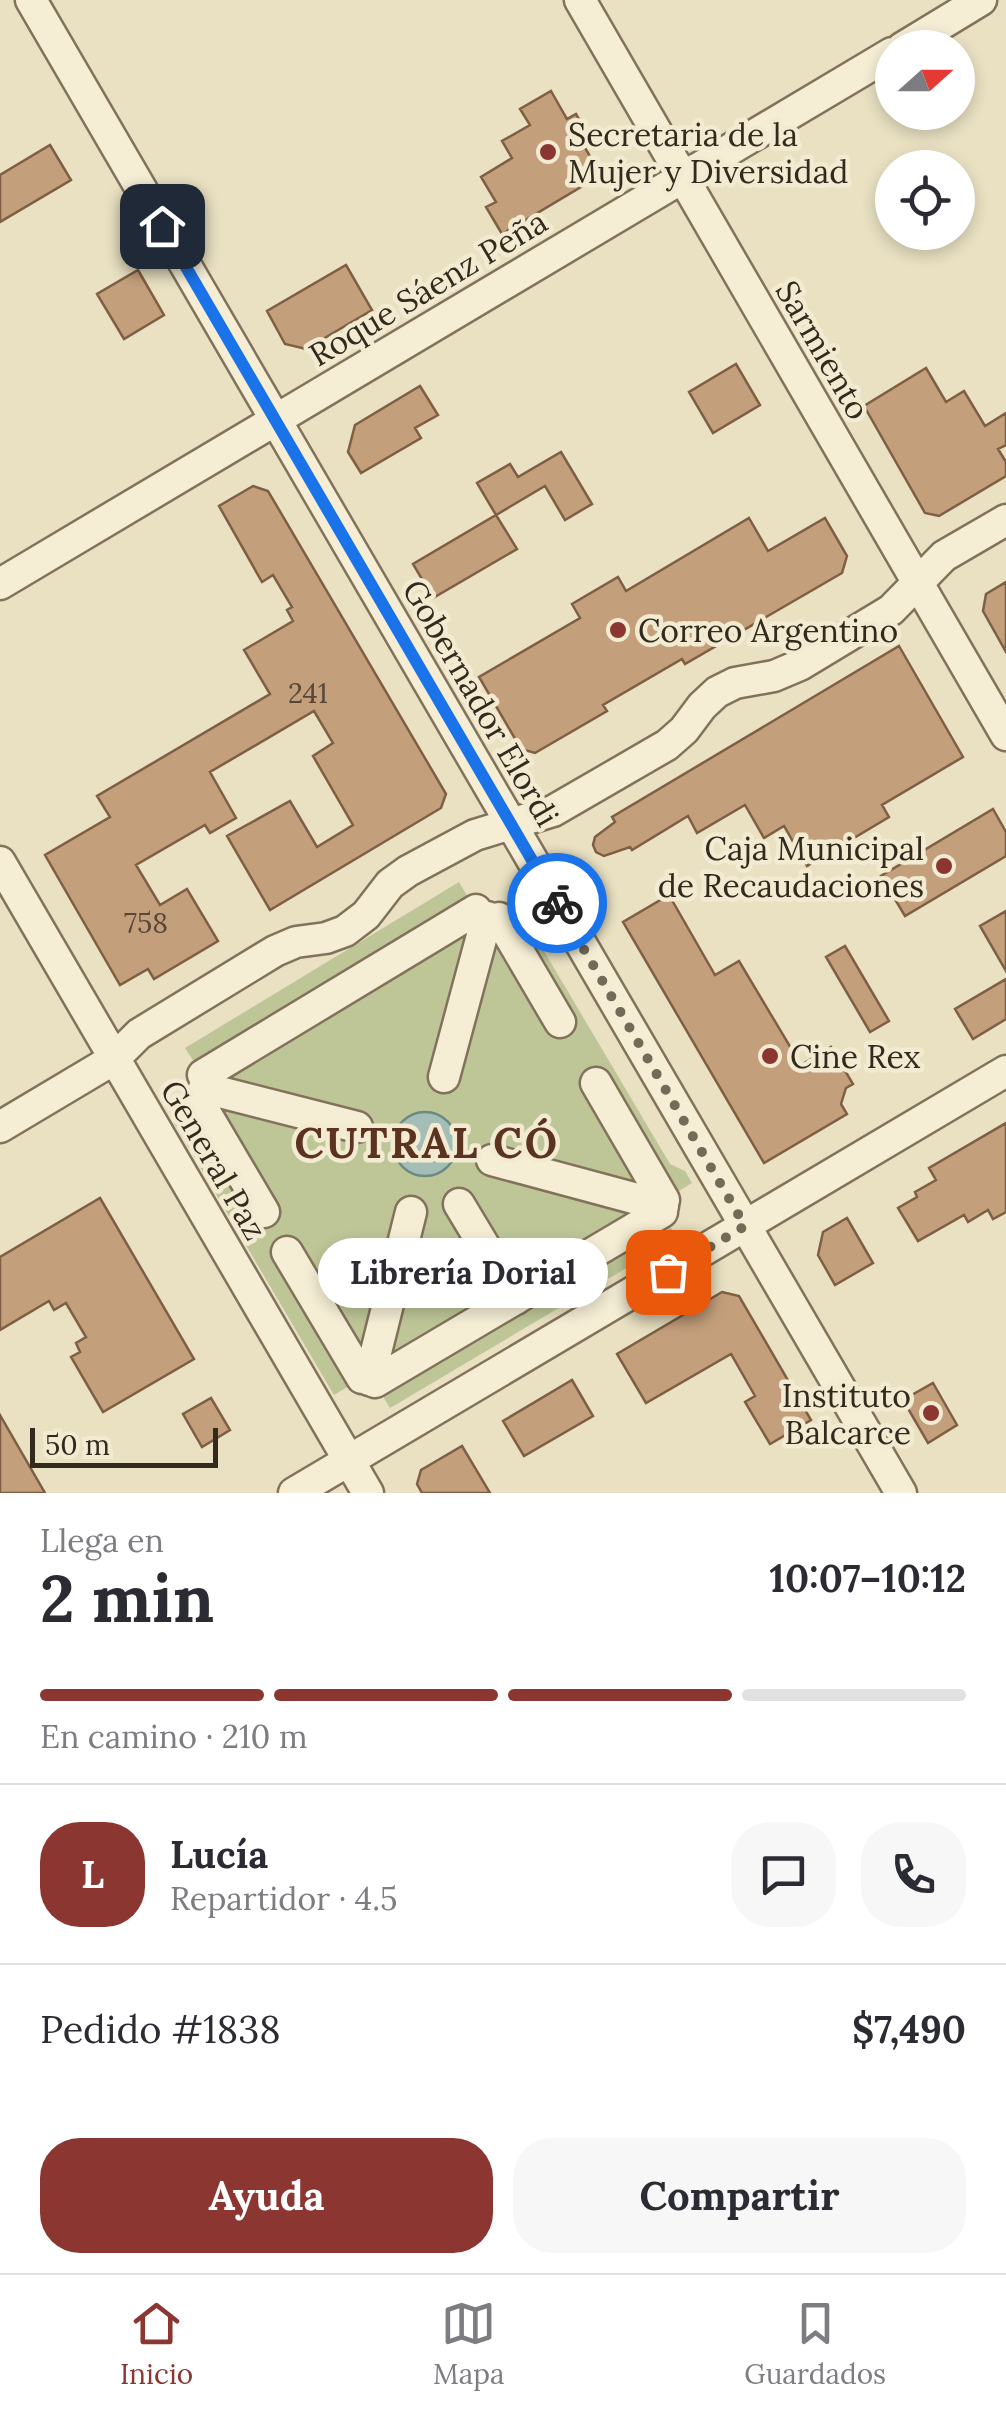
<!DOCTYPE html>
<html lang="es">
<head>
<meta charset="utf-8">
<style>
	body { margin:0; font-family:Lora,serif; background:#f7f7f7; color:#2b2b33; height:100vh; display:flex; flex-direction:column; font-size:38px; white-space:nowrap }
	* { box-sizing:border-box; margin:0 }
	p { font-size:32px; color:#7c7c81 }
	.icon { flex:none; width:55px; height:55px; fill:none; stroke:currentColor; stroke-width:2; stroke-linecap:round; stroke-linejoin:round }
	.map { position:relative; height:1493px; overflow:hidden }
	.side { display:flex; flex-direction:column; background:#fff; flex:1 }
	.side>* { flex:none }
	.needle { width:65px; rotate:69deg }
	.buttons { position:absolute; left:875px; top:30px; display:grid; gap:20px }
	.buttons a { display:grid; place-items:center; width:100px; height:100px; border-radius:50%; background:#fff; box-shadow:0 5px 15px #0003; font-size:50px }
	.scale { position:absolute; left:30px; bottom:25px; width:188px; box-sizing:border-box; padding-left:10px; border:5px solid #332a1e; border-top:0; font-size:28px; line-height:35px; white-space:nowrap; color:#332a1e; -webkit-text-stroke:8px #f2ebd1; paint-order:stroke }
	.pin { position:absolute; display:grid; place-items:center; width:85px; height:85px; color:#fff; margin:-42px; border-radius:20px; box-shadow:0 5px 15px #0006 }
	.courier { position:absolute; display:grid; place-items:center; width:100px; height:100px; margin:-50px; border:8px solid #1a73e8; border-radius:50%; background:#fff; color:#222; box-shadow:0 2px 12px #0007 }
	.bubble { position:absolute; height:70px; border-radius:35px; background:#fff; box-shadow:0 5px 15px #0003; font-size:32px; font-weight:700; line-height:70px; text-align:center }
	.overview em { font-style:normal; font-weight:700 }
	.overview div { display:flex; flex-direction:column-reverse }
	.overview { display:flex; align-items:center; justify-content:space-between; height:170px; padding:0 40px }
	h1 { font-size:65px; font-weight:700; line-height:75px }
	.bar { display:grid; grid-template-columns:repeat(4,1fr); gap:15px 10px; align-content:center; height:120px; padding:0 40px }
	.bar i { height:12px; border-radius:8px; background:#e1e1e2 }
	.bar .current { background:#8b3631 }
	.bar p { grid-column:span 4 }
	.line { display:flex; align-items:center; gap:25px; padding:0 40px; border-top:2px solid #e1e1e2 }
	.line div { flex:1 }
	.round { display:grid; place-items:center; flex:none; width:105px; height:105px; border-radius:40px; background:#f7f7f7 }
	.action { display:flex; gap:20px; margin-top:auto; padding:20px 40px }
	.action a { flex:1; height:115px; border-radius:40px; background:#8b3631; color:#fff; font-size:40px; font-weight:700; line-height:115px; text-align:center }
	.action a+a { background:#f7f7f7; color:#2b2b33 }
	.tabs { display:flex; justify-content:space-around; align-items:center; height:140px; border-top:2px solid #e1e1e2; background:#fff; font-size:28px; color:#7c7c81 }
	.tabs a { display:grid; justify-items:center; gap:5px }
	.tabs .current { color:#8b3631 }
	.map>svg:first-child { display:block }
	.green { fill:#bec698 }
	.water { fill:#a4bdb7; stroke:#6c8a84; stroke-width:2.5 }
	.building { fill:#c49f7c; stroke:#7f5f43; stroke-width:2.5 }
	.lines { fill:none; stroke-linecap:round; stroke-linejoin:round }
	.minor-casing { stroke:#82725b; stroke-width:35 }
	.minor { stroke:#f5eed5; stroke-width:30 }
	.done { stroke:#736a57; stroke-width:10; stroke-dasharray:0 18 }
	.route { stroke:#1a73e8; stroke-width:12 }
	.poi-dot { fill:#8b3631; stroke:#f2ebd1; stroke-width:4 }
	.labels { text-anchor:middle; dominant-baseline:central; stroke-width:9; stroke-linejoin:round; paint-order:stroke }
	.number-label { font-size:28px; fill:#574736 }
	.poi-label { font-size:32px; fill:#332a1e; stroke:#f2ebd1; text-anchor:start }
	.street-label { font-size:32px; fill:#332a1e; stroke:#f2ebd1 }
	.district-label { font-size:42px; font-weight:bold; letter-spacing:2.5px; fill:#5c3221; stroke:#f2ebd1 }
</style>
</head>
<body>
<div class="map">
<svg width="1006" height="1493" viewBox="0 0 1006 1493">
	<rect width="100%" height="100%" fill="#e9e1c2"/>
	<!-- green -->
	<path class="green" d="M 459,882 L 478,914 L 495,920 L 526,901 L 525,919 L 670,1164 L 685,1171 L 692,1183 L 664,1200 L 662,1212 L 677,1238 L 390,1408 L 375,1383 L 362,1378 L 334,1395 L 170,1116 L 202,1097 L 205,1079 L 185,1048 Z"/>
	<!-- water -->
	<path class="water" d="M393 1144a32 32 0 1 1 64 0a32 32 0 1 1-64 0Z"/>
	<!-- building -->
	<path class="building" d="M 551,91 L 567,119 L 576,114 L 589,136 L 581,141 L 601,175 L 502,234 L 486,207 L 496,202 L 481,177 L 512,158 L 502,141 L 530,125 L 520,109 Z
		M 50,145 L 71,180 L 0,222 L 0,175 Z
		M 346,265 L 372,310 L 306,349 L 285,344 L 267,311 Z
		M 138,270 L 164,315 L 124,339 L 97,294 Z
		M 736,364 L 760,405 L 713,433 L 689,392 Z
		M 926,368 L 946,402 L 964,391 L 985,426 L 1006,413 L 1006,445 L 998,449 L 1006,462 L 1006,476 L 939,516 L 925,513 L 864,406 Z
		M 420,386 L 438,415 L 415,428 L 421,438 L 361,473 L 348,452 L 355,425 Z
		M 561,452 L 592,504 L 565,520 L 545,486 L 496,515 L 477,483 L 510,464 L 518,477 Z
		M 253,486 L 268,491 L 446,794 L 441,808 L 270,910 L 227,836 L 290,801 L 317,847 L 353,825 L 313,756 L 333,743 L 314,711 L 210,772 L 236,818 L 210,833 L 205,825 L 136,865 L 160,905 L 187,889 L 218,941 L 154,979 L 148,969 L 120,985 L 45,855 L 110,817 L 97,796 L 270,694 L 244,650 L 293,621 L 287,610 L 292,607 L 273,575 L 262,582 L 219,506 Z
		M 496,515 L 517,549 L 433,598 L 413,564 Z
		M 749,518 L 768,551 L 825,518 L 847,556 L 842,573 L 685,664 L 682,659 L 603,705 L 607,711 L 535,753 L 521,749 L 479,677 L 580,618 L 572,604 L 618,577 L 626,591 Z
		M 1006,582 L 1006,652 L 983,611 L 986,594 Z
		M 899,646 L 963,757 L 882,805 L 889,817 L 807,866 L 784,826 L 764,838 L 745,805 L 697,833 L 688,816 L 632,850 L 630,847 L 604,856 L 596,852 L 593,845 L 595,837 L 615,822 L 612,817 Z
		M 993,809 L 1006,832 L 1006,856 L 905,916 L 881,876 Z
		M 669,895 L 715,975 L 739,961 L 801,1065 L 831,1047 L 853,1084 L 846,1088 L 841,1104 L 847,1114 L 764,1163 L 623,922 Z
		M 1006,911 L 1006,971 L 980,926 Z
		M 845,946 L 889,1021 L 870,1032 L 826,957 Z
		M 1006,979 L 1006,1019 L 973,1039 L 955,1009 Z
		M 1006,1123 L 1006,1212 L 993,1219 L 988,1210 L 968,1222 L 964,1215 L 918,1241 L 898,1208 L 917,1197 L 915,1192 L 936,1180 L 929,1168 Z
		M 100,1198 L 194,1359 L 103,1412 L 71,1357 L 80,1352 L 76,1343 L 86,1337 L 66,1303 L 54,1310 L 49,1301 L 0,1330 L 0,1257 Z
		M 847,1218 L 873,1263 L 835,1285 L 818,1255 L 823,1232 Z
		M 722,1292 L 739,1296 L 811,1420 L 770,1444 L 745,1402 L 755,1396 L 731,1354 L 646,1403 L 617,1354 Z
		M 572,1380 L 593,1416 L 524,1456 L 503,1421 Z
		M 933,1383 L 957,1425 L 928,1443 L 903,1400 Z
		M 211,1398 L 230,1430 L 202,1447 L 183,1414 Z
		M 0,1415 L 45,1493 L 0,1493 Z
		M 462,1446 L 490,1493 L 422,1493 L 417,1484 L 421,1470 Z"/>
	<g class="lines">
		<!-- minor casing -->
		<g class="minor-casing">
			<path id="minor" d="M 31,0 L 901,1493
				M 580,0 L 1006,735
				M 902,48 L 981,0
				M 0,584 L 892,53
				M 0,862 L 368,1493
				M 499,918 L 560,1022
				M 203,1075 L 476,910
				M 444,1077 L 487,917
				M 596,1083 L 664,1200
				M 204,1088 L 357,1127
				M 198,1100 L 264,1212
				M 0,1127 L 114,1059 L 139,1034 L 275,951 L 296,942 L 326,938 L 345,931 L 366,915 L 390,884 L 408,871 L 475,835 L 553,811 L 667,745 L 684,730 L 702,706 L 717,692 L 735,683 L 774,676 L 800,665 L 891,610 L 944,556 L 1006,520
				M 492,1160 L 663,1206
				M 459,1204 L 516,1299
				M 287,1252 L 362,1378
				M 369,1380 L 411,1212
				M 375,1382 L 662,1212
				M 294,1493 L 1006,1071"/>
		</g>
		<!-- minor -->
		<use href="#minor" class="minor"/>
	</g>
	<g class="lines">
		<!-- done -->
		<path class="done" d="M 557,903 L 745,1226 L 668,1272"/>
		<!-- route -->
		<path class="route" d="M 162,226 L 557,903"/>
	</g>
	<!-- markers -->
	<g class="poi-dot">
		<circle cx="548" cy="152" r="10"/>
		<circle cx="618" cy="630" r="10"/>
		<circle cx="944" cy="866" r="10"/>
		<circle cx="770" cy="1056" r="10"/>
		<circle cx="931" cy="1413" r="10"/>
	</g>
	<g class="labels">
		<!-- number labels -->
		<g class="number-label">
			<text x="308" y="693">241</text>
			<text x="146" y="923">758</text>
		</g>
		<!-- poi labels -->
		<g class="poi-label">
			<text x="568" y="134">Secretaria de la<tspan x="568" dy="37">Mujer y Diversidad</tspan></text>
			<text x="638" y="630">Correo Argentino</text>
			<text x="924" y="848" text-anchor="end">Caja Municipal<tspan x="924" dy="37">de Recaudaciones</tspan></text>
			<text x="790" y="1056">Cine Rex</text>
			<text x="911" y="1395" text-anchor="end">Instituto<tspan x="911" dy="37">Balcarce</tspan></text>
		</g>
		<!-- street labels -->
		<g class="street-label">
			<text transform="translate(428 288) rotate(-31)">Roque Sáenz Peña</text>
			<text transform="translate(823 350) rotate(60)">Sarmiento</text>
			<text transform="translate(481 703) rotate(60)">Gobernador Elordi</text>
			<text transform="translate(214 1160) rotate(60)">General Paz</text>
		</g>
		<!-- district labels -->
		<g class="district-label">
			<text x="427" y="1143">CUTRAL CÓ</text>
		</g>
	</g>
</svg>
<div class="buttons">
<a><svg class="needle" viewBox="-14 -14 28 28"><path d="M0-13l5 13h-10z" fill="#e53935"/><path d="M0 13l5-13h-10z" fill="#7c7c81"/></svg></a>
<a><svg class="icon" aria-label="locate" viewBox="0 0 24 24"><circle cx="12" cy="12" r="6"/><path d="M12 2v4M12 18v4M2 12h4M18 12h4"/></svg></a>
</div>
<div class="scale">50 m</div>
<div class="pin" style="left:668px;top:1272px;background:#ea580c"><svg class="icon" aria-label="bag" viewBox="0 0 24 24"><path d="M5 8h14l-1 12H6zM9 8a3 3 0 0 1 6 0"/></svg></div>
<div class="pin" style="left:162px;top:226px;background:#1f2937"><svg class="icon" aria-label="home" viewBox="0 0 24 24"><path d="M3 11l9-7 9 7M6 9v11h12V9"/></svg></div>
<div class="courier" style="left:557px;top:903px"><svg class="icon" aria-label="bike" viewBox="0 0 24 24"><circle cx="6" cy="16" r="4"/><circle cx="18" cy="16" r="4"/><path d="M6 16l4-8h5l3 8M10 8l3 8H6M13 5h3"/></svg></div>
<div class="bubble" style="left:318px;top:1238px;width:290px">Librería Dorial</div>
</div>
<section class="side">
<div class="overview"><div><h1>2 min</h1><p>Llega en</p></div><em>10:07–10:12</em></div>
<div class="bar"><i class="current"></i><i class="current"></i><i class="current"></i><i></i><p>En camino · 210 m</p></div>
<div class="line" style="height:180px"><b class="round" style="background:#8b3631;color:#fff">L</b><div><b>Lucía</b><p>Repartidor · 4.5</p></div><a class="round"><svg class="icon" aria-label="chat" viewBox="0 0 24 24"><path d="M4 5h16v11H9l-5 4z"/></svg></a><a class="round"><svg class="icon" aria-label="phone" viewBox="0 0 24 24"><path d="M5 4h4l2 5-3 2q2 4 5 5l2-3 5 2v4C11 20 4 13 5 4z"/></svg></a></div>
<div class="line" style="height:130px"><div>Pedido #1838</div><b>$7,490</b></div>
<div class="action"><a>Ayuda</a><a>Compartir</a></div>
</section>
<nav class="tabs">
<a class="current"><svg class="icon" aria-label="home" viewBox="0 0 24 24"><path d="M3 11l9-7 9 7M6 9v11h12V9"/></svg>Inicio</a>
<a><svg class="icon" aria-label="map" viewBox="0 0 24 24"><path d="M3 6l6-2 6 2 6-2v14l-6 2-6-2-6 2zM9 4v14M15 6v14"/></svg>Mapa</a>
<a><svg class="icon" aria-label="saved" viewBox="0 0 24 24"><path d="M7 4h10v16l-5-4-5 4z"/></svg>Guardados</a>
</nav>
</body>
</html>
